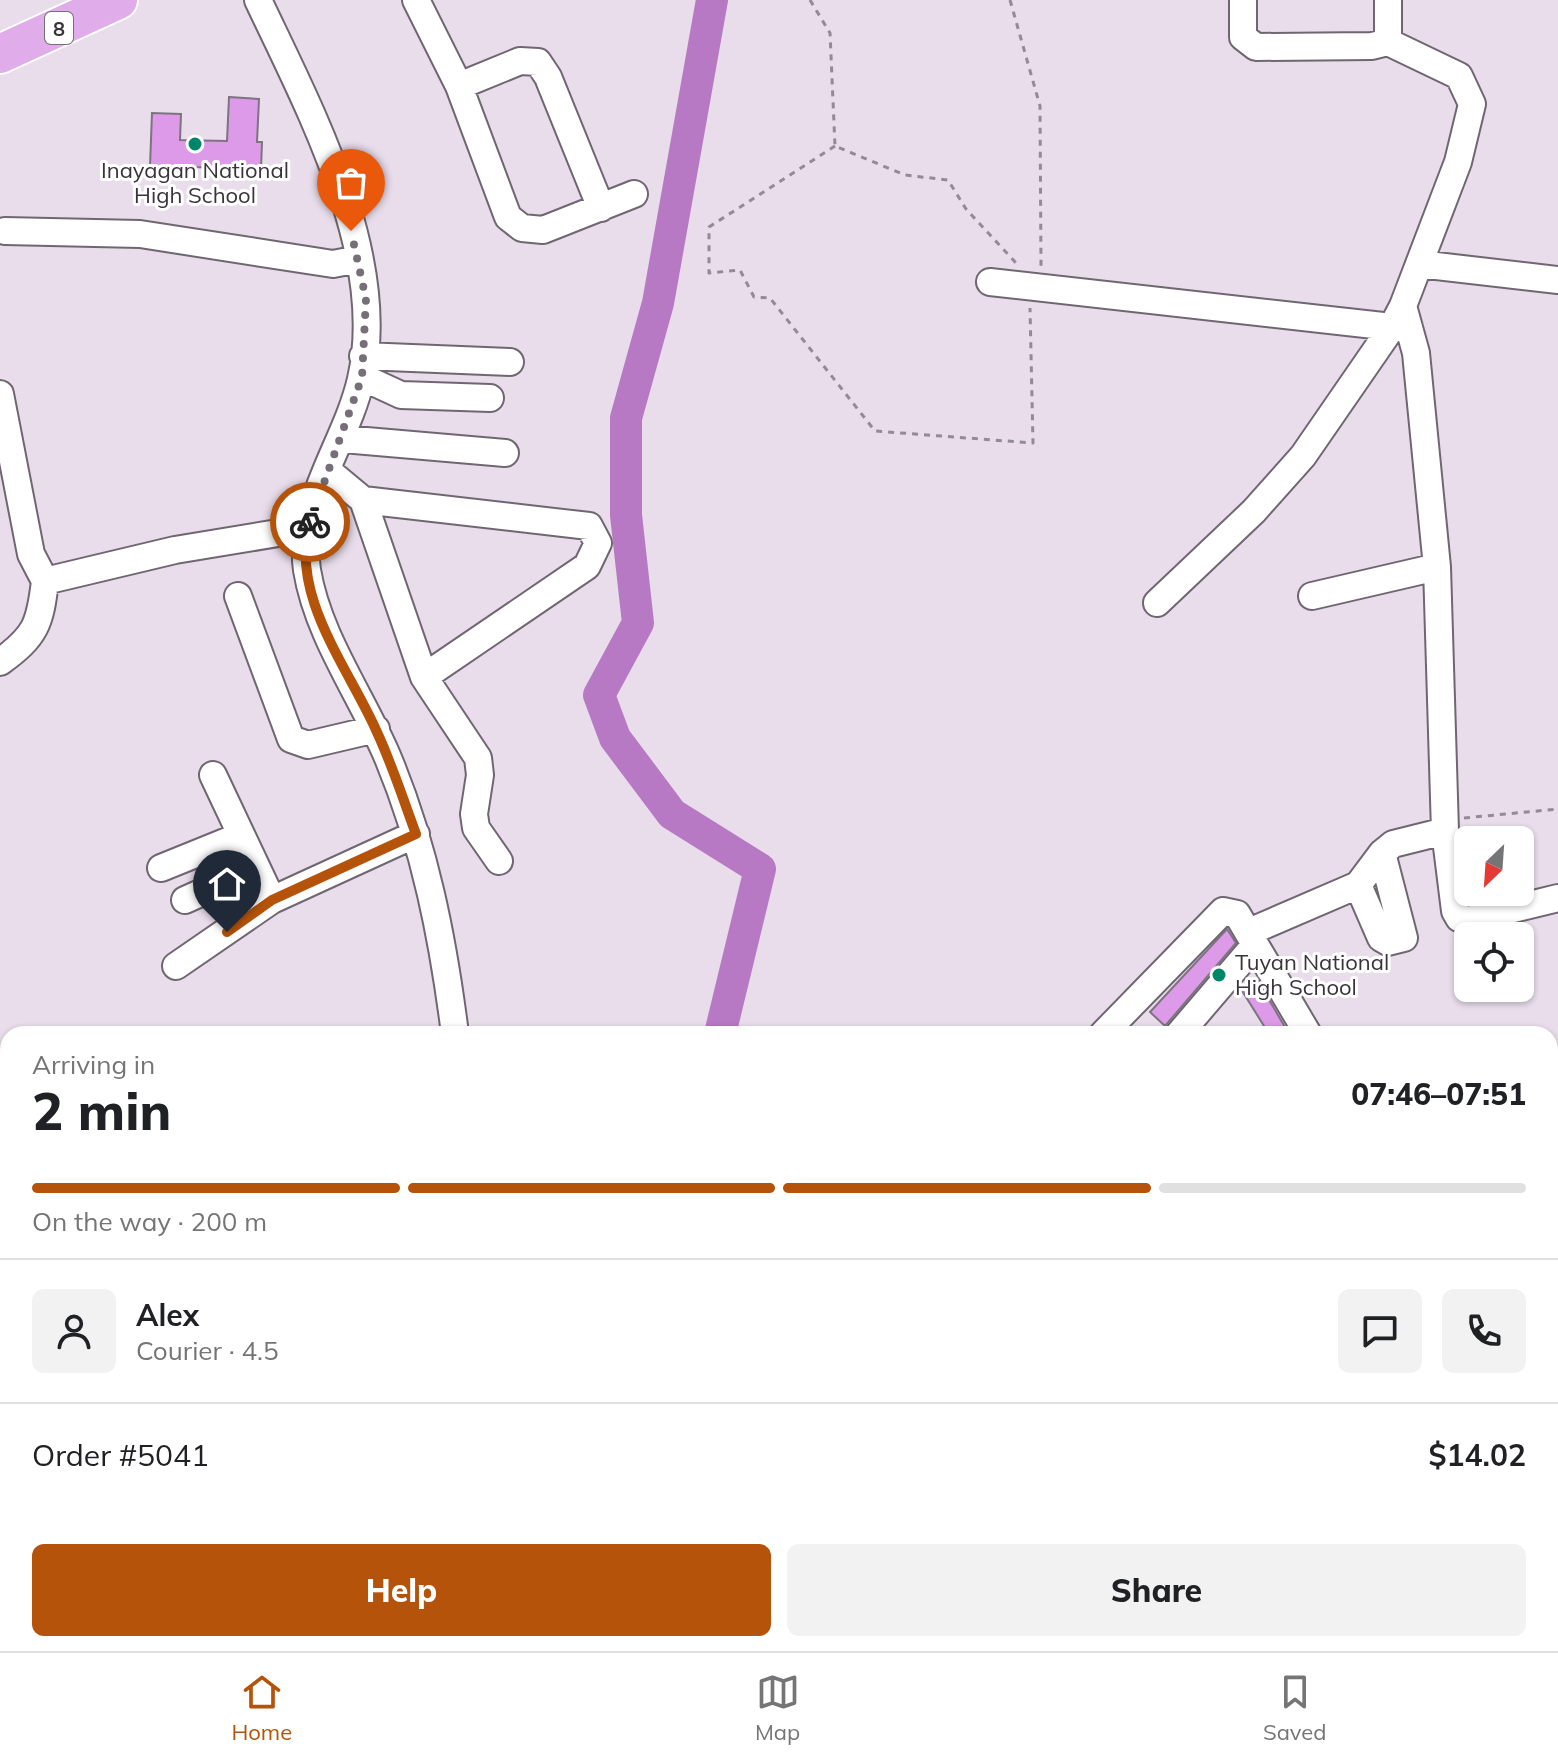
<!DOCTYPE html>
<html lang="en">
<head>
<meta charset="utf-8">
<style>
	body { margin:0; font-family:Mulish,sans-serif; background:#f2f2f2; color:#202124; height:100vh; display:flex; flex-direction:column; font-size:30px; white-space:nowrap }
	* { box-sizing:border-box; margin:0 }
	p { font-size:26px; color:#757577 }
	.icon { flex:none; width:44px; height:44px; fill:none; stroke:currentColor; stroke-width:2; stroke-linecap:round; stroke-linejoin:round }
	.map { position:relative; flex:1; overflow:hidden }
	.sheet { position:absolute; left:0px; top:1026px; width:1558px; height:626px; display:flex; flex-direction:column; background:#fff; border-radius:24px 24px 0 0; box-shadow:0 2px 6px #0004 }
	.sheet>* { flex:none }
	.needle { width:52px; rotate:205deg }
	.buttons { position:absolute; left:1454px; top:826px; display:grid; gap:16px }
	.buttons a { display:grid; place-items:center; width:80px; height:80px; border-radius:12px; background:#fff; box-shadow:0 2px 6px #0004; font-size:40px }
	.pin { position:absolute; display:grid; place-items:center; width:68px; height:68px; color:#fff; margin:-82px -34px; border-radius:50% 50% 50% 0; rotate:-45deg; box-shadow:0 0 8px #0007 }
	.pin .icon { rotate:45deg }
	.courier { position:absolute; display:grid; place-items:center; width:80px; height:80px; margin:-40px; border:6px solid #b45309; border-radius:50%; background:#fff; color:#222; box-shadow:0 2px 10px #0007 }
	.headline em { font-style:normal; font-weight:800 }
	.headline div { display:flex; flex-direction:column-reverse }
	.headline { display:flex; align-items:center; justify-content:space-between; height:136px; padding:0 32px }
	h1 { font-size:52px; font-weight:800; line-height:60px }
	.bar { display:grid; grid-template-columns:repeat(4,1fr); gap:12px 8px; align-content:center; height:96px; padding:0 32px }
	.bar i { height:10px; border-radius:6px; background:#e0e0e0 }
	.bar .current { background:#b45309 }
	.bar p { grid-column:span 4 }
	.line { display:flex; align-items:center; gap:20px; padding:0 32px; border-top:2px solid #e0e0e0 }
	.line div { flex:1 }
	.round { display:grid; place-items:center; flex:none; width:84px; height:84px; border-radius:12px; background:#f2f2f2 }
	.cta { display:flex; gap:16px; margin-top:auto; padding:16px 32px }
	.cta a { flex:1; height:92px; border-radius:12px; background:#b45309; color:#fff; font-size:32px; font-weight:800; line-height:92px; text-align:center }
	.cta a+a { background:#f2f2f2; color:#202124 }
	.tabs { display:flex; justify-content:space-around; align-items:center; height:112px; border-top:2px solid #e0e0e0; background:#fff; font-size:22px; color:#757577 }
	.tabs a { display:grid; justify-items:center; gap:4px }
	.tabs .current { color:#b45309 }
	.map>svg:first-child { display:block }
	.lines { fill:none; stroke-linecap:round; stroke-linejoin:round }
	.river { stroke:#b879c4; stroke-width:32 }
	.building { fill:#dc9ae8; stroke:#7e7380; stroke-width:2 }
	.minor-casing { stroke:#706672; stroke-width:30 }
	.highway-casing { stroke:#fff; stroke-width:42 }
	.path { stroke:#928a94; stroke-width:3; stroke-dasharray:6 6; stroke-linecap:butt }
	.minor { stroke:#fff; stroke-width:26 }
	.highway { stroke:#e0ace9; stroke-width:38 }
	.done { stroke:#776f78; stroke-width:8; stroke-dasharray:0 14.4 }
	.route { stroke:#b45309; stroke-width:10 }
	.poi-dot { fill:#008569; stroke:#fff; stroke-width:3 }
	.labels { text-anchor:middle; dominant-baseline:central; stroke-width:6; stroke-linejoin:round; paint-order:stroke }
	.shield { fill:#fff; stroke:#747175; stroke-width:2 }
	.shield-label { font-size:20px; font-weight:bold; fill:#39343a }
	.poi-label { font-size:22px; fill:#39343a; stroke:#fff }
</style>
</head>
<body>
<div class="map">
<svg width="1558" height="1651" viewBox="0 0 1558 1651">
	<rect width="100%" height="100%" fill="#e9ddeb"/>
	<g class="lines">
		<!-- river -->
		<path class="river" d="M 712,0 L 658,303 L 626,418 L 626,515 L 638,623 L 599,695 L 615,738 L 672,814 L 760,869 L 720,1034
			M 1005,1644 L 1005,1651"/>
	</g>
	<!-- building -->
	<path class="building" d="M 229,97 L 259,99 L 257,142 L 262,142 L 261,169 L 150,166 L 152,113 L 181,114 L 180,140 L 227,141 Z
		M 1227,929 L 1236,943 L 1165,1026 L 1150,1012 Z
		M 1257,979 L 1289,1034 L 1269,1034 L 1241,989 Z"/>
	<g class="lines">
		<!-- minor casing -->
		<g class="minor-casing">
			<path id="minor" d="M 258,0 C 309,108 389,256 361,379 C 347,442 297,503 307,570 C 318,637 362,696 388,758 C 425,847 443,939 455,1034
				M 416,0 L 459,86 L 508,217 L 522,228 L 543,230 L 634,194
				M 1243,0 L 1243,37 L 1256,47 L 1372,46 L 1388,42
				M 1388,0 L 1388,42 L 1459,76 L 1472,104 L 1458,162 L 1403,306 L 1416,353 L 1437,567 L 1445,831 L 1455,911 L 1459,918 L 1468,920 L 1558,898
				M 459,86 L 520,61 L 538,62 L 548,77 L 601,208
				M 5,231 L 140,234 L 333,264 L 359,259
				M 1419,264 L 1558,280
				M 990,282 L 1392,327 L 1403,306
				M 363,356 L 510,362
				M 362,377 L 401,395 L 490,398
				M 0,394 L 31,554 L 45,581
				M 343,439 L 505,453
				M 327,470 L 363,500
				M 238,596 L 291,739 L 308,745 L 376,729
				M 1312,596 L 1437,567
				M 1157,603 L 1254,511 L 1303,456 L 1392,327
				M 0,662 C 36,636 40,624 45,581 L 175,550 L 308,528
				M 424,677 L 587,566 L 598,543 L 589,526 L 363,500 L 424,677 L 478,758 L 480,775 L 474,814 L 476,828 L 499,861
				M 213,775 L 272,900
				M 161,868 L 240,836
				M 1358,885 L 1381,938 L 1388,942 L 1404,938 L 1382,853
				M 185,900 L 254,869
				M 1249,932 L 1358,885 L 1382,853 L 1393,844 L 1445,831
				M 176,966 L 272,900 L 416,834
				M 1103,1034 L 1223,911 L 1237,914 L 1308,1034
				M 1179,1034 L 1255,945
				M 0,1166 L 8,1176
				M 0,1494 L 8,1499
				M 135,1644 L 136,1651
				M 744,1644 L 747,1651"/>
		</g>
		<!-- highway casing -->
		<g class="highway-casing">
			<path id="highway" d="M 0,54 L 118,0"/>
		</g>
		<!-- path -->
		<path class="path" d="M 810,0 L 830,33 L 835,146 L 905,175 L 948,180 L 966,209 L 1017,264
			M 1010,0 L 1040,106 L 1041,266
			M 835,146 L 709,227 L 709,273 L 740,270 L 754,297 L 770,298 L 875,431 L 1033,443 L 1030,308
			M 1464,818 L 1558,809
			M 1224,1644 L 1226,1651
			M 641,1651 L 649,1644"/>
		<!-- minor -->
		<use href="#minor" class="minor"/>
		<!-- highway -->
		<use href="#highway" class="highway"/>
	</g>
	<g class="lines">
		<!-- done -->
		<path class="done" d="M 310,522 L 362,377 L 366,299 L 351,231"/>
		<!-- route -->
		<path class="route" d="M 227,932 L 272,900 L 416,834 C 403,799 392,764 376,730 C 348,667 289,595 310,522"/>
	</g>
	<!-- markers -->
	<g class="poi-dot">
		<circle cx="195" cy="144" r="8"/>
		<circle cx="1219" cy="975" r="8"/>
	</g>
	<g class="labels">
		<!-- shield labels -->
		<rect class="shield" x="45" y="12" width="28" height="32" rx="6"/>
		<g class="shield-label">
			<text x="59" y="28">8</text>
		</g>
		<!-- poi labels -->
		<g class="poi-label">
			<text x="195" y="170">Inayagan National<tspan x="195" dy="25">High School</tspan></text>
			<text x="1235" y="962" text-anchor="start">Tuyan National<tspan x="1235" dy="25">High School</tspan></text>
		</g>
	</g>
</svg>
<div class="buttons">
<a><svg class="needle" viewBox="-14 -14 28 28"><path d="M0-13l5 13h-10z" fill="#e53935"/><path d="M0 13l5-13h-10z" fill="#757577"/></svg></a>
<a><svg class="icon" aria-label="locate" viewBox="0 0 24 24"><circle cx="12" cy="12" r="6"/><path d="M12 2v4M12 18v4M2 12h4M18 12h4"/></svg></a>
</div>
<div class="pin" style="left:351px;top:231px;background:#ea580c"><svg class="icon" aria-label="bag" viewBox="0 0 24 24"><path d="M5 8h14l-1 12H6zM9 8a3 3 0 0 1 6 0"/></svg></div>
<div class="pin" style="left:227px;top:932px;background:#1f2937"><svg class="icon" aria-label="home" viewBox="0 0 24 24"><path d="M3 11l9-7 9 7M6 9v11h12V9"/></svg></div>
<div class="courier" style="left:310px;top:522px"><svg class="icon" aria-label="bike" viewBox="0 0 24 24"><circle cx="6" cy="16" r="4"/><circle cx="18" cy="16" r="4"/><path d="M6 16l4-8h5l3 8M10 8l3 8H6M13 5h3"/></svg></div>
<section class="sheet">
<div class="headline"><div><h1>2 min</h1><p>Arriving in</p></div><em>07:46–07:51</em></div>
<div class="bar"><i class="current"></i><i class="current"></i><i class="current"></i><i></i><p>On the way · 200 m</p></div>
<div class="line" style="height:144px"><a class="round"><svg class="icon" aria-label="person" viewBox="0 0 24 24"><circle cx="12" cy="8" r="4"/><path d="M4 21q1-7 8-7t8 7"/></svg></a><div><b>Alex</b><p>Courier · 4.5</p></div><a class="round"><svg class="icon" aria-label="chat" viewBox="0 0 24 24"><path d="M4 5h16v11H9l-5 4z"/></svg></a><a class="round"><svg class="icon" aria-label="phone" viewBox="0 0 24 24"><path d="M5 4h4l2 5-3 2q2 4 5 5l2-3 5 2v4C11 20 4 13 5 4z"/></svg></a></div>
<div class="line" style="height:104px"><div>Order #5041</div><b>$14.02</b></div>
<div class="cta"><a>Help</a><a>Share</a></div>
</section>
</div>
<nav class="tabs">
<a class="current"><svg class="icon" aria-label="home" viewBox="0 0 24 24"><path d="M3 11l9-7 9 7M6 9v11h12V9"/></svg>Home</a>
<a><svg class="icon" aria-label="map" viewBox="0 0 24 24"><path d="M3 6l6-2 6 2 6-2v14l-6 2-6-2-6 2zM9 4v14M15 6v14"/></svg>Map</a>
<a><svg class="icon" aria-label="saved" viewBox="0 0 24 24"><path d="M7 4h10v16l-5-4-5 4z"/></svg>Saved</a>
</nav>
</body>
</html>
